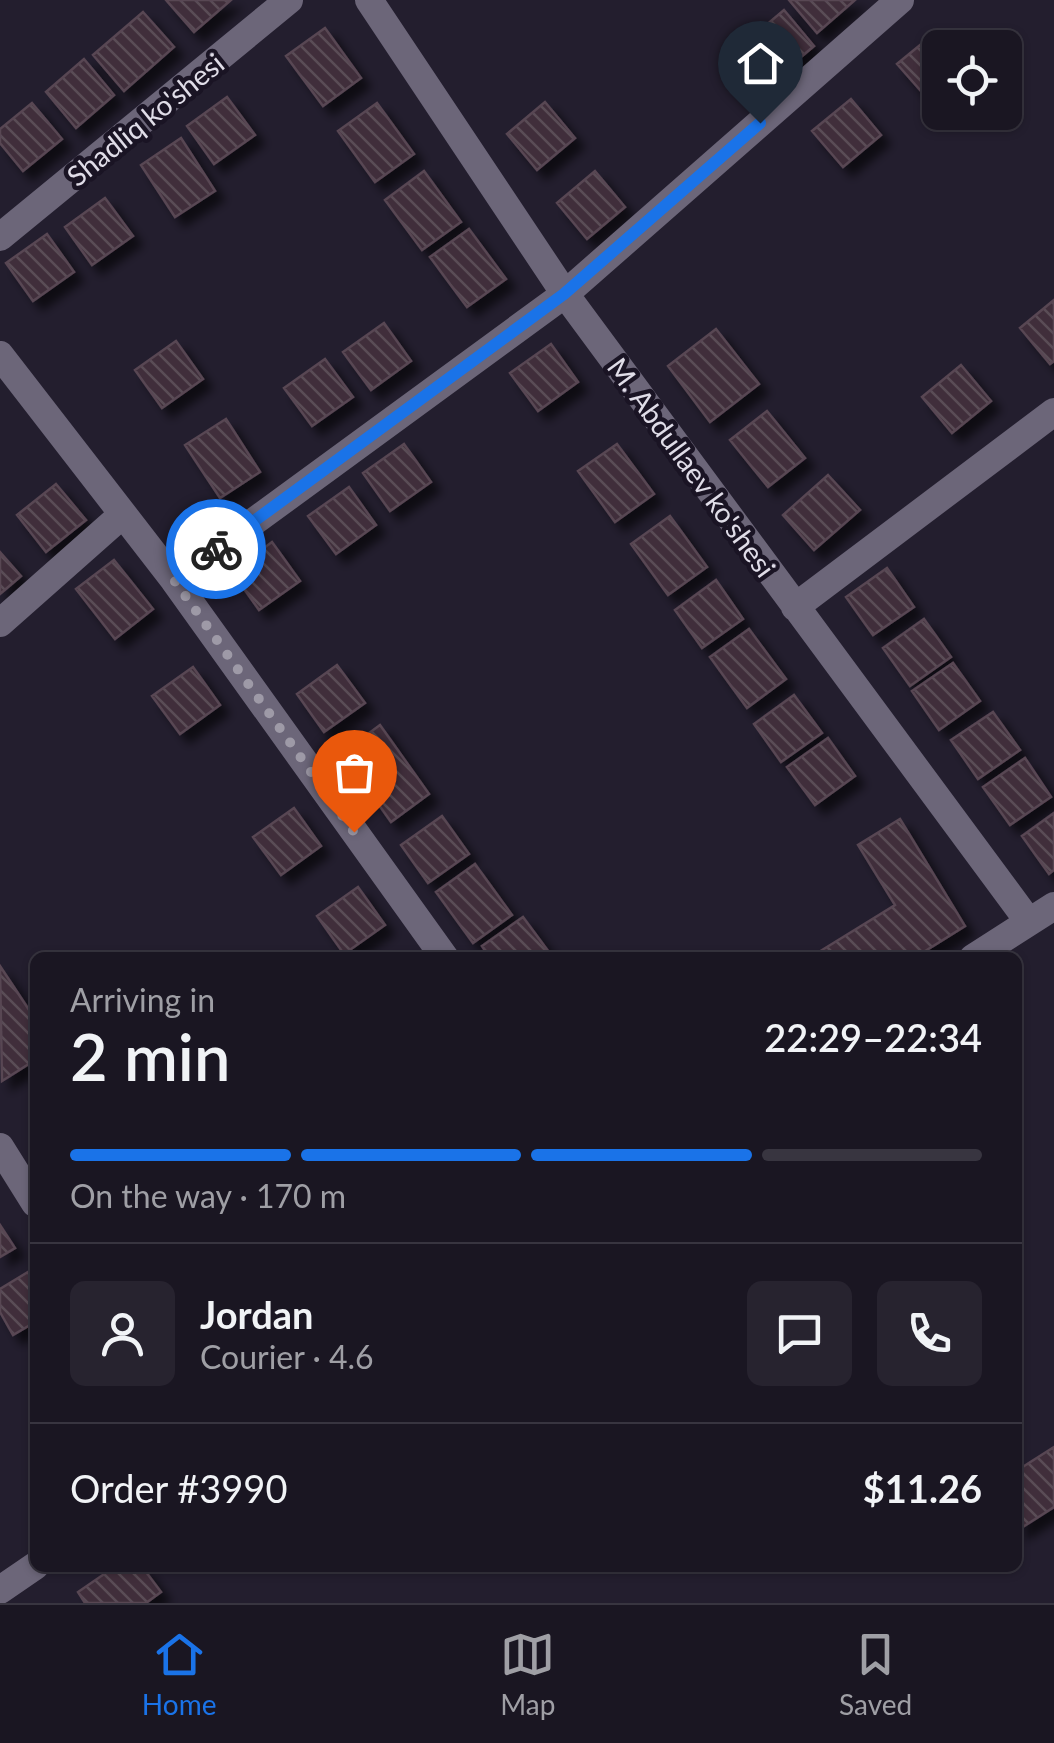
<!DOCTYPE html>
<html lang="en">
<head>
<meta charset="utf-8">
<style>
	body { margin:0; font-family:Lato,sans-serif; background:#27232f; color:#f1f3f6; height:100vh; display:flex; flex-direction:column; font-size:38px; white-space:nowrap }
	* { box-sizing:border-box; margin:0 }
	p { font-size:32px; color:#9f9fa5 }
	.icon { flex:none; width:55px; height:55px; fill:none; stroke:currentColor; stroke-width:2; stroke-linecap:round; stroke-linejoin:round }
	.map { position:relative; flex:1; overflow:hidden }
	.panel { position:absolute; left:30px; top:952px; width:992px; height:620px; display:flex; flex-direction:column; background:#1a1622; border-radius:15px; box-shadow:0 2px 8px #0004,0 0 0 2px #383540 }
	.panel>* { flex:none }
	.buttons { position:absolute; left:922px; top:30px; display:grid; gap:20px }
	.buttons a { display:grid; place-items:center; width:100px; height:100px; border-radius:15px; background:#1a1622; box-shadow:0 2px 8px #0004,0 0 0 2px #383540; font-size:50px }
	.pin { position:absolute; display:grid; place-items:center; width:85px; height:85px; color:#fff; margin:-102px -42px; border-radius:50% 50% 50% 0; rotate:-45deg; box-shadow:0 0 10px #0007 }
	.pin .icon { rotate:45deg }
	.courier { position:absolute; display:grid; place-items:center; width:100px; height:100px; margin:-50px; border:8px solid #1a73e8; border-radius:50%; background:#fff; color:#222; box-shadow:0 2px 12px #0007 }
	.overview em { font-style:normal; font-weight:600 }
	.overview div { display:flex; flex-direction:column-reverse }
	.overview { display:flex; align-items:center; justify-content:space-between; height:170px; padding:0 40px }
	h1 { font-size:65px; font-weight:600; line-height:75px }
	.bar { display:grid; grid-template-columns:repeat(4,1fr); gap:15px 10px; align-content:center; height:120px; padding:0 40px }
	.bar i { height:12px; border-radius:8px; background:#383540 }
	.bar .active { background:#1a73e8 }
	.bar p { grid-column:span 4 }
	.line { display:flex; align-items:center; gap:25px; padding:0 40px; border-top:2px solid #383540 }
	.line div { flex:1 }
	.round { display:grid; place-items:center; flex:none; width:105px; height:105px; border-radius:15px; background:#27232f }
	.tabs { display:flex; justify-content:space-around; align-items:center; height:140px; border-top:2px solid #383540; background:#1a1622; font-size:28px; color:#9f9fa5 }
	.tabs a { display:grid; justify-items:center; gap:5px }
	.tabs .active { color:#1a73e8 }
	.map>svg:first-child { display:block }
	.building { fill:url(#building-back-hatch); stroke:#584653; stroke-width:2.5; filter:url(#shadow) }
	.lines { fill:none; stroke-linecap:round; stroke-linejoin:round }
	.minor { stroke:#6c6679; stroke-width:28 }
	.done { stroke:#9e9aa7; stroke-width:10; stroke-dasharray:0 18 }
	.route { stroke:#1a73e8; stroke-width:12 }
	.labels { text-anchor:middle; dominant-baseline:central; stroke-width:9; stroke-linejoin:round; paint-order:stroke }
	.street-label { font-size:28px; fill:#e0dde8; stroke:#1a1424 }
</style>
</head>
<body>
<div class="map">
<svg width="1054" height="1603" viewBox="0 0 1054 1603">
	<defs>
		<pattern id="building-back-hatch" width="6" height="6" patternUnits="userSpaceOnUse" patternTransform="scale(2.5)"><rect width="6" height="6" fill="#3f2f3b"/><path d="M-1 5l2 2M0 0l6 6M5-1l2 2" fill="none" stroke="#5a4d57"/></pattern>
		<filter id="shadow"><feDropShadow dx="9" dy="9" stdDeviation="5" flood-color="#0009"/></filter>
	</defs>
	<rect width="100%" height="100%" fill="#231e2e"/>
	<!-- building -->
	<path class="building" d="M 166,0 L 231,0 L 194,32 Z
		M 789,0 L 855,0 L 817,33 Z
		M 784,10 L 814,46 L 775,79 L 745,43 Z
		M 143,12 L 174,47 L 124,91 L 93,55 Z
		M 325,28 L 361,78 L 323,106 L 286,56 Z
		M 936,32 L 950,48 L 940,48 L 940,89 L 928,99 L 897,64 Z
		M 84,59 L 114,95 L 76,128 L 46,92 Z
		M 227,97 L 255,135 L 214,164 L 187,126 Z
		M 851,99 L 881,135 L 843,167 L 812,131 Z
		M 545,102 L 575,138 L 537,170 L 507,134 Z
		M 32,103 L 62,139 L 23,171 L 0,143 L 0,129 Z
		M 377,103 L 414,154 L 375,182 L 338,131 Z
		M 181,138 L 215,191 L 175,217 L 141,165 Z
		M 424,171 L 461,222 L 422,250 L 385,200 Z
		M 595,171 L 625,207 L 587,239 L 557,203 Z
		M 105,198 L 133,236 L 92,265 L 65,227 Z
		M 469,229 L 506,279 L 467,307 L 430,257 Z
		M 47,234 L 74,272 L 33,301 L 6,263 Z
		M 1054,300 L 1054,361 L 1050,364 L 1020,328 Z
		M 384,323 L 411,361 L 371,390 L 343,352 Z
		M 716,329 L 759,384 L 710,422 L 668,366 Z
		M 176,341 L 203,379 L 162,408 L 135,370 Z
		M 551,344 L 578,382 L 538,411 L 510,373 Z
		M 325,359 L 353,397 L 312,426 L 284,388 Z
		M 961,365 L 991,401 L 952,433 L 922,397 Z
		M 767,411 L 805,458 L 768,487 L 730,440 Z
		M 226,419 L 260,472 L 220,498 L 185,445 Z
		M 404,444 L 431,482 L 390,511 L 363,473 Z
		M 617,444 L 654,494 L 615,522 L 578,471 Z
		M 828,475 L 860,510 L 814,550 L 783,515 Z
		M 56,484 L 86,520 L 46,552 L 17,515 Z
		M 349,487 L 376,525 L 336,554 L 308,516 Z
		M 670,516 L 707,567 L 668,595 L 631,544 Z
		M 272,542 L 300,581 L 259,610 L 232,572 Z
		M 0,552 L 21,576 L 0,594 Z
		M 114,560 L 153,609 L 115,639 L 76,589 Z
		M 887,568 L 914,607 L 873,635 L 846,597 Z
		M 716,580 L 743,619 L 702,648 L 675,610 Z
		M 924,619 L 951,657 L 910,686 L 883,648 Z
		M 749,629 L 786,679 L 747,708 L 710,657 Z
		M 953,663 L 980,701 L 939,730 L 912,691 Z
		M 337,665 L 365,703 L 324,732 L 297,694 Z
		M 193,667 L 220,705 L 180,734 L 152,696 Z
		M 794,695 L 822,733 L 781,762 L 754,724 Z
		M 993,712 L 1020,750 L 978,779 L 951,740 Z
		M 380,725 L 429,794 L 391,822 L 342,753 Z
		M 828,738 L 855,776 L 815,805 L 787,767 Z
		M 1025,758 L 1051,797 L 1010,825 L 983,787 Z
		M 294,808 L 321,846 L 281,875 L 253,837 Z
		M 1054,813 L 1054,870 L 1049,874 L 1022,836 Z
		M 442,816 L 469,854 L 428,883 L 401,845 Z
		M 900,819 L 965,926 L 914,958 L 815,958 L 814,955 L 895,905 L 858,845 Z
		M 475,864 L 512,915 L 473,943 L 436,892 Z
		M 358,887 L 385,925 L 344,954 L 317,916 Z
		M 523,917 L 551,955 L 546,958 L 490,958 L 482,946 Z
		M 0,966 L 35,1019 L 35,1060 L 2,1081 Z
		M 0,1225 L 15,1248 L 0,1257 Z
		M 33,1269 L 35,1322 L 13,1335 L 0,1312 L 0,1289 Z
		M 1054,1447 L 1054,1507 L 1018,1530 L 1018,1470 Z
		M 113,1568 L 143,1568 L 161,1592 L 146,1603 L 85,1603 L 78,1592 Z"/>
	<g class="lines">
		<!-- minor -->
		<path class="minor" d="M 369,0 L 565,294 L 1029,922
			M 0,237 L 289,0
			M 0,355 L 174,580 L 445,958
			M 174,580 L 565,294 L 900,0
			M 795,607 L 1054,412
			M 0,623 L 122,515
			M 973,958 L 1054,906
			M 0,1147 L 35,1203
			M 0,1590 L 35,1566"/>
	</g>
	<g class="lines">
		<!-- done -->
		<path class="done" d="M 216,549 L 174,580 L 354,832"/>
		<!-- route -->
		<path class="route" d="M 216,549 L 564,294 L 760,123"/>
	</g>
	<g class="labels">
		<!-- street labels -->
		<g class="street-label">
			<text transform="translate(145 119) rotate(-39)">Shadliq ko'shesi</text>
			<text transform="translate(692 467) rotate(54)">M. Abdullaev ko'shesi</text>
		</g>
	</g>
</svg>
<div class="buttons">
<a><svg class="icon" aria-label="locate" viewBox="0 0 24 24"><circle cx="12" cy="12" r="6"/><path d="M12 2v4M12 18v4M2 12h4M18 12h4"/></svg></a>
</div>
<div class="pin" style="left:354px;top:832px;background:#ea580c"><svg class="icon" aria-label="bag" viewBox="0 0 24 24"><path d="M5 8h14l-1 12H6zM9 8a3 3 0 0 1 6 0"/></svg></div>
<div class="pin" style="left:760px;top:123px;background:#1f2937"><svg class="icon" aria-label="home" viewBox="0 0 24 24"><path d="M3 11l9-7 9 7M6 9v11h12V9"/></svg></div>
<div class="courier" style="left:216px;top:549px"><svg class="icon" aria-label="bike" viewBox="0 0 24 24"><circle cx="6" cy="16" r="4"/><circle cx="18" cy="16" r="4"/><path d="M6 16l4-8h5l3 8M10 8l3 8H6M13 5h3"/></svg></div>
<section class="panel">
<div class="overview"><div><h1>2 min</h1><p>Arriving in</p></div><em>22:29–22:34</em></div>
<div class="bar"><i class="active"></i><i class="active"></i><i class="active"></i><i></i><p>On the way · 170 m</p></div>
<div class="line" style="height:180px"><a class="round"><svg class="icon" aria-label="person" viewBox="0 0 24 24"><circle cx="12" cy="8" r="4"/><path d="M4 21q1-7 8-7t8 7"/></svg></a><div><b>Jordan</b><p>Courier · 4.6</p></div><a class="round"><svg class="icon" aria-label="chat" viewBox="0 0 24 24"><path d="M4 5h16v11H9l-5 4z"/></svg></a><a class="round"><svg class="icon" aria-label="phone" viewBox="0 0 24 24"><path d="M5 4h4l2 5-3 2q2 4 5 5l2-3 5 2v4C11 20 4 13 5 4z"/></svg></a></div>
<div class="line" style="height:130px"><div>Order #3990</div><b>$11.26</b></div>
</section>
</div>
<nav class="tabs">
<a class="active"><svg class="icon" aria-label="home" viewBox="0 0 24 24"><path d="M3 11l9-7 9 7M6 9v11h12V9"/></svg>Home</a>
<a><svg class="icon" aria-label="map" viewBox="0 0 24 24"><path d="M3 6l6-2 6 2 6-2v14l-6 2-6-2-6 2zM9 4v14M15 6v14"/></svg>Map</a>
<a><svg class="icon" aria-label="saved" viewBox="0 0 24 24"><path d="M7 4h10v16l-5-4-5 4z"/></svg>Saved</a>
</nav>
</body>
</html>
